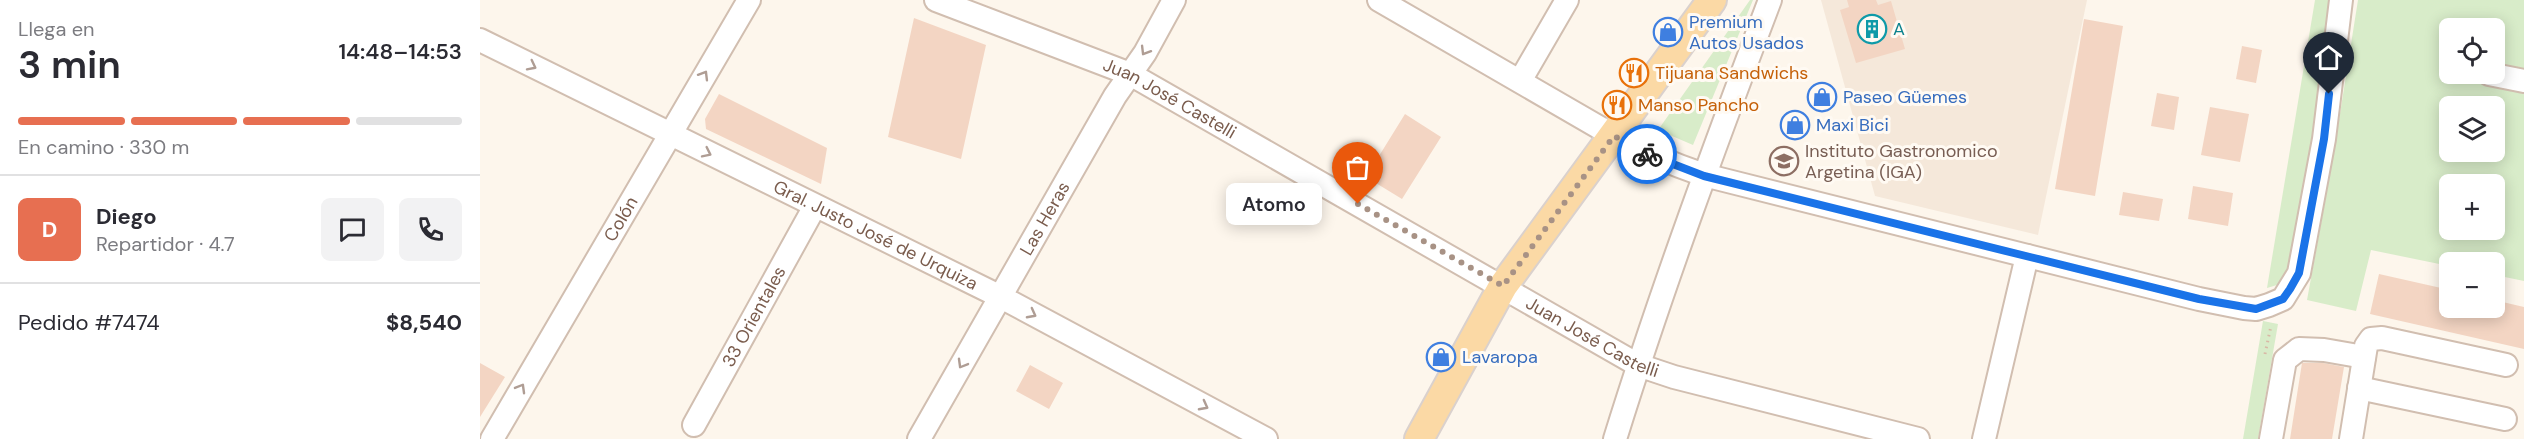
<!DOCTYPE html>
<html lang="es">
<head>
<meta charset="utf-8">
<style>
	body { margin:0; font-family:"DM Sans",sans-serif; background:#f2f2f3; color:#2b2b33; height:100vh; display:flex; flex-direction:column; font-size:22px; white-space:nowrap }
	* { box-sizing:border-box; margin:0 }
	p { font-size:20px; color:#7c7c81 }
	.icon { flex:none; width:33px; height:33px; fill:none; stroke:currentColor; stroke-width:2; stroke-linecap:round; stroke-linejoin:round }
	.map { position:relative; flex:1; overflow:hidden }
	.sheet { display:flex; flex-direction:column; background:#fff; width:480px }
	.sheet>* { flex:none }
	.buttons { position:absolute; left:1959px; top:18px; display:grid; gap:12px }
	.buttons a { display:grid; place-items:center; width:66px; height:66px; border-radius:9px; background:#fff; box-shadow:0 3px 15px #0003; font-size:30px }
	.pin { position:absolute; display:grid; place-items:center; width:51px; height:51px; color:#fff; margin:-62px -26px; border-radius:50% 50% 50% 0; rotate:-45deg; box-shadow:0 0 6px #0007 }
	.pin .icon { rotate:45deg }
	.courier { position:absolute; display:grid; place-items:center; width:60px; height:60px; margin:-30px; border:4px solid #1a73e8; border-radius:50%; background:#fff; color:#222; box-shadow:0 2px 8px #0007 }
	.bubble { position:absolute; height:42px; border-radius:9px; background:#fff; box-shadow:0 3px 15px #0003; font-size:20px; font-weight:600; line-height:42px; text-align:center }
	.head em { font-style:normal; font-weight:600 }
	.head div { display:flex; flex-direction:column-reverse }
	.head { display:flex; align-items:center; justify-content:space-between; height:102px; padding:0 18px }
	h1 { font-size:39px; font-weight:600; line-height:45px }
	.bar { display:grid; grid-template-columns:repeat(4,1fr); gap:9px 6px; align-content:center; height:72px; padding:0 18px }
	.bar i { height:8px; border-radius:4px; background:#e1e1e2 }
	.bar .current { background:#e76f51 }
	.bar p { grid-column:span 4 }
	.line { display:flex; align-items:center; gap:15px; padding:0 18px; border-top:2px solid #e1e1e2 }
	.line div { flex:1 }
	.round { display:grid; place-items:center; flex:none; width:63px; height:63px; border-radius:9px; background:#f2f2f3 }
	main { display:flex; flex:1; min-height:0 }
	.map>svg:first-child { display:block }
	.residential { fill:#f5e8da }
	.green { fill:#d8ecc9; fill-rule:evenodd }
	.building { fill:#f3d5c3 }
	.lines { fill:none; stroke-linecap:round; stroke-linejoin:round }
	.minor-casing { stroke:#d1beb0; stroke-width:26 }
	.major-casing { stroke:#dad1cd; stroke-width:32 }
	.path { stroke:#d9b8a5; stroke-width:3; stroke-dasharray:1.5 4.5; stroke-linecap:butt }
	.minor { stroke:#fff; stroke-width:22 }
	.major { stroke:#fbd9a5; stroke-width:28 }
	.oneway { stroke:#af9d94 }
	.done { stroke:#a89285; stroke-width:6; stroke-dasharray:0 10.8 }
	.route { stroke:#1a73e8; stroke-width:8 }
	.labels { text-anchor:middle; dominant-baseline:central; stroke-width:6; stroke-linejoin:round; paint-order:stroke }
	.shop-label { font-size:18px; fill:#366cbe; stroke:#fffaf3; text-anchor:start }
	.culture-label { font-size:18px; fill:#0d838f; stroke:#fffaf3; text-anchor:start }
	.food-label { font-size:18px; fill:#c56008; stroke:#fffaf3; text-anchor:start }
	.street-label { font-size:18px; fill:#7a5c4d; stroke:#fffaf3 }
	.education-label { font-size:18px; fill:#785e54; stroke:#fffaf3; text-anchor:start }
</style>
</head>
<body>
<main>
<section class="sheet">
<div class="head"><div><h1>3 min</h1><p>Llega en</p></div><em>14:48–14:53</em></div>
<div class="bar"><i class="current"></i><i class="current"></i><i class="current"></i><i></i><p>En camino · 330 m</p></div>
<div class="line" style="height:108px"><b class="round" style="background:#e76f51;color:#fff">D</b><div><b>Diego</b><p>Repartidor · 4.7</p></div><a class="round"><svg class="icon" aria-label="chat" viewBox="0 0 24 24"><path d="M4 5h16v11H9l-5 4z"/></svg></a><a class="round"><svg class="icon" aria-label="phone" viewBox="0 0 24 24"><path d="M5 4h4l2 5-3 2q2 4 5 5l2-3 5 2v4C11 20 4 13 5 4z"/></svg></a></div>
<div class="line" style="height:78px"><div>Pedido #7474</div><b>$8,540</b></div>
</section>
<div class="map">
<svg width="2044" height="439" viewBox="0 0 2044 439">
	<rect width="100%" height="100%" fill="#fdf6ec"/>
	<!-- residential -->
	<path class="residential" d="M 1341,0 L 1607,0 L 1558,235 L 1395,196 Z"/>
	<!-- green -->
	<path class="green" d="M 1270,0 L 1273,0 L 1213,145 L 1178,130 Z
		M 1835,0 L 1853,0 L 1835,125 L 1807,275 L 1797,285 L 1787,288 Z
		M 1878,0 L 2044,0 L 2044,281 L 2015,275 L 2014,262 L 1970,262 L 1969,266 L 1891,250 L 1876,311 L 1827,300 L 1853,158 ZM 1970,28 L 2014,28 L 2014,74 L 1970,74 ZM 1970,106 L 2014,106 L 2014,152 L 1970,152 ZM 1970,184 L 2014,184 L 2014,230 L 1970,230 Z
		M 1783,321 L 1798,324 L 1778,439 L 1763,439 Z"/>
	<!-- building -->
	<path class="building" d="M 1367,0 L 1396,0 L 1398,5 L 1411,1 L 1425,49 L 1376,63 L 1360,10 L 1369,7 Z
		M 434,18 L 506,45 L 481,159 L 408,137 Z
		M 1604,19 L 1643,26 L 1615,196 L 1575,189 Z
		M 1762,46 L 1782,50 L 1776,83 L 1756,79 Z
		M 1677,93 L 1699,97 L 1694,130 L 1671,126 Z
		M 239,94 L 347,148 L 341,184 L 226,129 L 225,119 Z
		M 1730,107 L 1769,114 L 1760,162 L 1721,155 Z
		M 925,114 L 961,137 L 922,199 L 886,177 Z
		M 1713,186 L 1753,193 L 1748,226 L 1708,219 Z
		M 1643,192 L 1683,199 L 1679,221 L 1639,215 Z
		M 1899,274 L 1970,290 L 1970,308 L 2014,308 L 2014,300 L 2044,307 L 2044,349 L 1890,314 Z
		M 0,363 L 25,377 L 0,417 Z
		M 1822,363 L 1843,363 L 1864,367 L 1852,439 L 1810,439 Z
		M 550,365 L 583,383 L 569,409 L 536,391 Z"/>
	<g class="lines">
		<!-- minor casing -->
		<g class="minor-casing">
			<g id="minor">
				<path id="s1" d="M 456,0 L 650,74 L 1158,365 L 1194,377 L 1438,439"/>
				<path d="M 899,0 L 1134,136 C 1163,152 1192,164 1224,175 L 1719,299 L 1764,308 L 1776,309 L 1789,305 L 1803,299 L 1819,273 L 1844,139 L 1861,0"/>
				<path id="s2" d="M 0,40 L 521,297 L 786,439"/>
				<path d="M 2009,74 L 2044,81"/>
				<path d="M 1040,81 L 1087,0"/>
				<path d="M 1879,388 L 2025,419"/>
				<path id="s3" d="M 214,425 L 335,206"/>
				<path id="s4" d="M 12,439 L 269,0"/>
				<path id="s5" d="M 439,439 L 635,96 L 665,53 L 694,0"/>
				<path d="M 1135,439 C 1181,291 1235,145 1290,0"/>
				<path d="M 1504,439 L 1547,256"/>
				<path d="M 1791,439 L 1805,360 L 1819,349 L 1844,350 L 1884,357"/>
				<path d="M 1871,439 L 1886,346 L 1891,339 L 1902,338 L 2026,365"/>
			</g>
		</g>
		<!-- major casing -->
		<g class="major-casing">
			<path id="major" d="M 939,439 L 1023,286 L 1232,0"/>
		</g>
		<!-- path -->
		<path class="path" d="M 1785,354 L 1791,326"/>
		<!-- minor -->
		<use href="#minor" class="minor"/>
		<!-- major -->
		<use href="#major" class="major"/>
	</g>
	<!-- one-way arrows -->
	<defs><path id="oneway-chevron" d="M-2-3.5L2.5 0L-2 3.5" fill="none" stroke-width="1.6" stroke-linecap="round" stroke-linejoin="round" transform="scale(1.5)"/></defs>
	<g class="oneway">
		<use href="#oneway-chevron" transform="translate(665 51) rotate(121)"/>
		<use href="#oneway-chevron" transform="translate(52 66) rotate(27)"/>
		<use href="#oneway-chevron" transform="translate(224 75) rotate(-59)"/>
		<use href="#oneway-chevron" transform="translate(227 153) rotate(26)"/>
		<use href="#oneway-chevron" transform="translate(552 314) rotate(28)"/>
		<use href="#oneway-chevron" transform="translate(482 364) rotate(120)"/>
		<use href="#oneway-chevron" transform="translate(41 388) rotate(-60)"/>
		<use href="#oneway-chevron" transform="translate(724 406) rotate(28)"/>
	</g>
	<g class="lines">
		<!-- done -->
		<path class="done" d="M 878,204 L 1023,286 L 1134,136 L 1167,154"/>
		<!-- route -->
		<path class="route" d="M 1167,154 L 1224,176 L 1719,299 L 1776,309 L 1803,299 L 1810,289 L 1819,273 L 1844,139 L 1849,94"/>
	</g>
	<!-- icons -->
	<defs>
		<g id="building-ring" transform="scale(1.5)"><circle r="9.5" fill="#fffaf3" stroke="#0f9aa8" stroke-width="1.5"/><path d="M-4-6H4V6H1V3H-1V6H-4ZM-2.5-4.3h1.7v1.8h-1.7ZM.8-4.3h1.7v1.8H.8ZM-2.5-1h1.7V.8h-1.7ZM.8-1h1.7V.8H.8Z" fill="#0f9aa8"/></g>
		<g id="shop-ring" transform="scale(1.5)"><circle r="9.5" fill="#fffaf3" stroke="#3f7fe0" stroke-width="1.5"/><path d="M-5-2.5h2.3a2.7 3.5 0 0 1 5.4 0H5L5.5 6h-11ZM-1.5-2.5h3a1.5 2.3 0 0 0-3 0Z" fill="#3f7fe0"/></g>
		<g id="restaurant-ring" transform="scale(1.5)"><circle r="9.5" fill="#fffaf3" stroke="#e8710a" stroke-width="1.5"/><path d="M-5-6h1v4h1v-4h1v4h1v-4h1v5L-1.5 .5V6h-2V.5L-5-1ZM5-6V6H3V1.5H1.5Q1.5-4 5-6Z" fill="#e8710a"/></g>
		<g id="university-ring" transform="scale(1.5)"><circle r="9.5" fill="#fffaf3" stroke="#8d6e63" stroke-width="1.5"/><path d="M0-5L7-2L0 1L-7-2ZM-4 1L0 2.5L4 1V4Q0 6-4 4Z" fill="#8d6e63"/></g>
	</defs>
	<g fill-rule="evenodd">
		<use href="#building-ring" x="1392" y="29"/>
		<use href="#shop-ring" x="1188" y="32"/>
		<use href="#restaurant-ring" x="1154" y="73"/>
		<use href="#shop-ring" x="1342" y="97"/>
		<use href="#restaurant-ring" x="1137" y="105"/>
		<use href="#shop-ring" x="1315" y="125"/>
		<use href="#university-ring" x="1304" y="161"/>
		<use href="#shop-ring" x="961" y="357"/>
	</g>
	<g class="labels">
		<!-- shop labels -->
		<g class="shop-label">
			<text x="1209" y="22">Premium<tspan x="1209" dy="21">Autos Usados</tspan></text>
			<text x="1363" y="97">Paseo Güemes</text>
			<text x="1336" y="125">Maxi Bici</text>
			<text x="982" y="357">Lavaropa</text>
		</g>
		<!-- culture labels -->
		<g class="culture-label">
			<text x="1413" y="29">A</text>
		</g>
		<!-- food labels -->
		<g class="food-label">
			<text x="1175" y="73">Tijuana Sandwichs</text>
			<text x="1158" y="105">Manso Pancho</text>
		</g>
		<!-- street labels -->
		<g class="street-label">
			<text stroke="none"><textPath href="#s1" startOffset="254">Juan José Castelli</textPath></text>
			<text stroke="none"><textPath href="#s4" startOffset="255">Colón</textPath></text>
			<text stroke="none"><textPath href="#s5" startOffset="254">Las Heras</textPath></text>
			<text stroke="none"><textPath href="#s2" startOffset="441">Gral. Justo José de Urquiza</textPath></text>
			<text stroke="none"><textPath href="#s3" startOffset="124">33 Orientales</textPath></text>
			<text stroke="none"><textPath href="#s1" startOffset="740">Juan José Castelli</textPath></text>
		</g>
		<!-- education labels -->
		<g class="education-label">
			<text x="1325" y="151">Instituto Gastronomico<tspan x="1325" dy="21">Argetina (IGA)</tspan></text>
		</g>
	</g>
</svg>
<div class="buttons">
<a><svg class="icon" aria-label="locate" viewBox="0 0 24 24"><circle cx="12" cy="12" r="6"/><path d="M12 2v4M12 18v4M2 12h4M18 12h4"/></svg></a>
<a><svg class="icon" aria-label="layers" viewBox="0 0 24 24"><path d="M12 4l9 5-9 5-9-5zM3 14l9 5 9-5"/></svg></a>
<a>+</a>
<a>−</a>
</div>
<div class="pin" style="left:878px;top:204px;background:#ea580c"><svg class="icon" aria-label="bag" viewBox="0 0 24 24"><path d="M5 8h14l-1 12H6zM9 8a3 3 0 0 1 6 0"/></svg></div>
<div class="pin" style="left:1849px;top:94px;background:#1f2937"><svg class="icon" aria-label="home" viewBox="0 0 24 24"><path d="M3 11l9-7 9 7M6 9v11h12V9"/></svg></div>
<div class="courier" style="left:1167px;top:154px"><svg class="icon" aria-label="bike" viewBox="0 0 24 24"><circle cx="6" cy="16" r="4"/><circle cx="18" cy="16" r="4"/><path d="M6 16l4-8h5l3 8M10 8l3 8H6M13 5h3"/></svg></div>
<div class="bubble" style="left:746px;top:183px;width:96px">Atomo</div>
</div>
</main>
</body>
</html>
